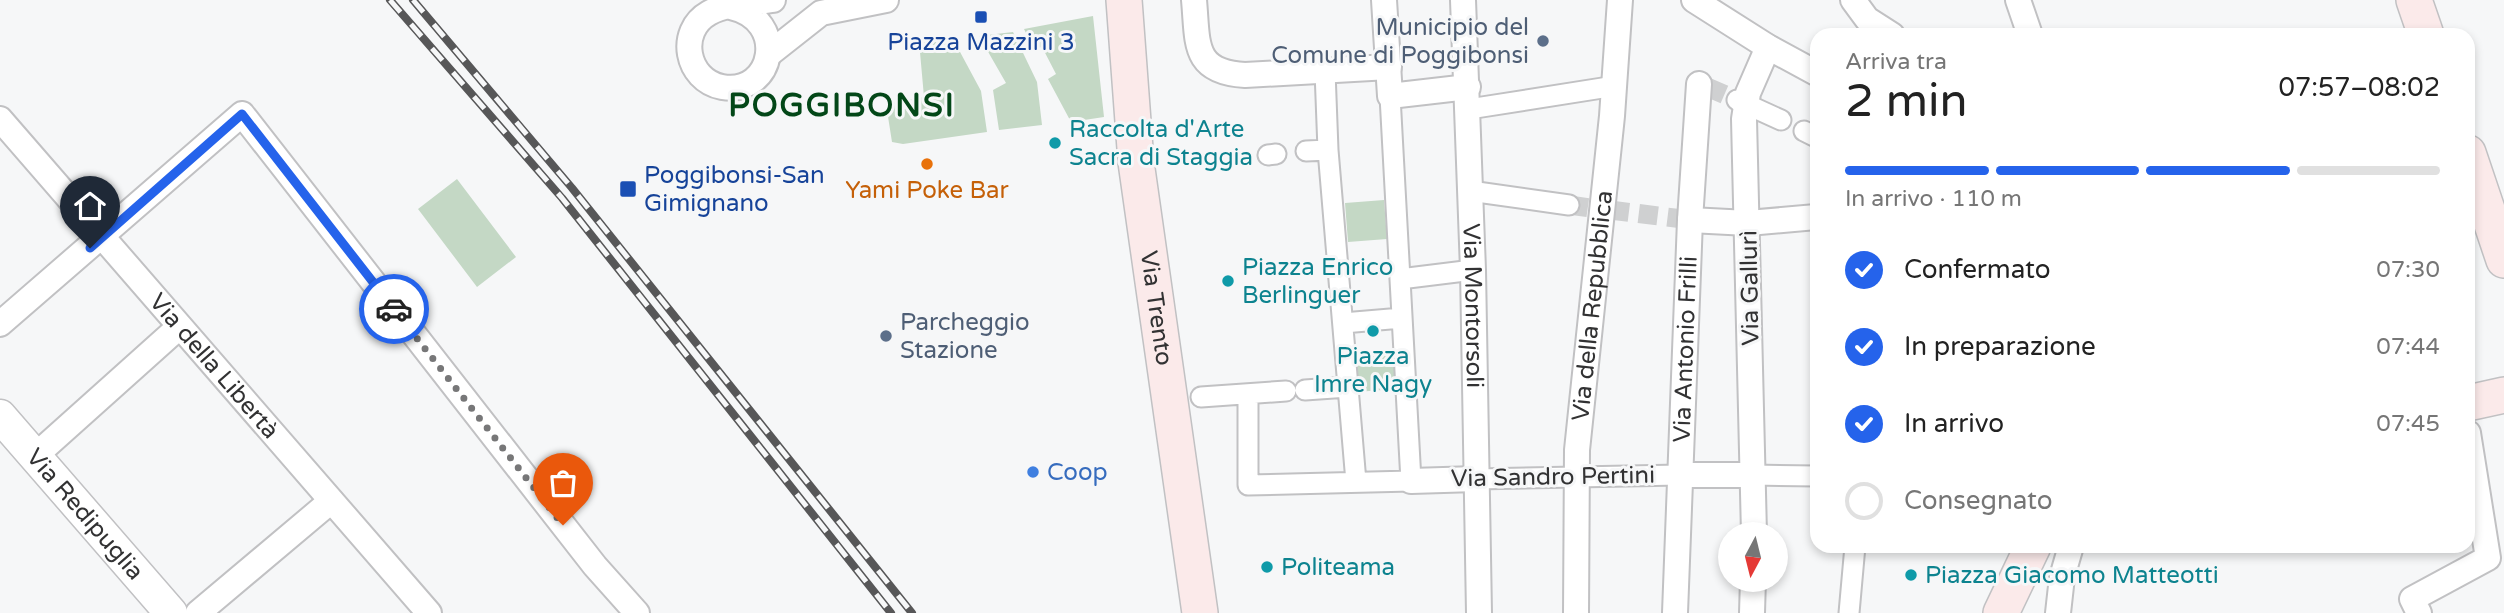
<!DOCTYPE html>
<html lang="it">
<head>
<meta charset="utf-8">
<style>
	body { margin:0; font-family:"Varela Round",sans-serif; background:#f2f2f2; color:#222; height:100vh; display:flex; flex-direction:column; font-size:26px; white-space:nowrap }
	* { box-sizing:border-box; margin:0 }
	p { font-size:23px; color:#767676 }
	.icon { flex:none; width:38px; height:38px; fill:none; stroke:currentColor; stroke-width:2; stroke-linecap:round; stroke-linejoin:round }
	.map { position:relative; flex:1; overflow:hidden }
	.panel { position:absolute; left:1810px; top:28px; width:665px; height:525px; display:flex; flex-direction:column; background:#fff; border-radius:21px; box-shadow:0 4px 10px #0003 }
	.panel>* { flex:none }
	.needle { width:46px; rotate:187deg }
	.buttons { position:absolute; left:1718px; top:522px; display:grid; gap:14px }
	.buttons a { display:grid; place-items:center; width:70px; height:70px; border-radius:50%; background:#fff; box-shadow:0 4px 10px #0003; font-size:35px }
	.pin { position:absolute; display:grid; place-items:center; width:60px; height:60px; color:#fff; margin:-72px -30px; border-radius:50% 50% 50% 0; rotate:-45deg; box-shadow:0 0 7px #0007 }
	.pin .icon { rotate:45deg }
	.courier { position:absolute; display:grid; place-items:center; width:70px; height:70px; margin:-35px; border:5px solid #2563eb; border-radius:50%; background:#fff; color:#222; box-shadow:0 2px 9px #0007 }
	.headline em { font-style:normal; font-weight:600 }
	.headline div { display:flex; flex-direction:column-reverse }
	.headline { display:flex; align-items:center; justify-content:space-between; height:119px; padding:0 35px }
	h1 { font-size:46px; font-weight:600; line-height:52px }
	.bar { display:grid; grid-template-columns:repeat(4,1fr); gap:10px 7px; align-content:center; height:84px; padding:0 35px }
	.bar i { height:9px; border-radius:5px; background:#e0e0e0 }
	.bar .selected { background:#2563eb }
	.bar p { grid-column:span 4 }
	ol { padding:0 35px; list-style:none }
	li { display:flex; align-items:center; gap:21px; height:77px }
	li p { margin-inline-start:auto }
	li .icon { padding:7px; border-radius:50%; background:#2563eb; color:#fff; stroke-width:4 }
	li:last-child { color:#767676 }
	li i { width:38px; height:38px; border:4px solid #e0e0e0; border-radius:50% }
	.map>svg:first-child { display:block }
	.green { fill:#c4d8c5 }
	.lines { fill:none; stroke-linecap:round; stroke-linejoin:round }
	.pedestrian-tunnel { stroke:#cfd0d1; stroke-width:19; stroke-dasharray:19 10; stroke-linecap:butt }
	.pedestrian-casing { stroke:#c1c1c3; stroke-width:23 }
	.minor-casing { stroke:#c1c1c3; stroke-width:28 }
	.tertiary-casing { stroke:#c1c1c3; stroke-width:35 }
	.secondary-casing { stroke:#c1c1c3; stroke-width:38 }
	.pedestrian { stroke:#fff; stroke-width:19 }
	.minor { stroke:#fff; stroke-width:24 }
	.tertiary { stroke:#fff; stroke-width:32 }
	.secondary { stroke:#fbeaea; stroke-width:35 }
	.rail-casing { stroke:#575758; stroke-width:8 }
	.rail { stroke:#f6f7f8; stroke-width:5; stroke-dasharray:16; stroke-linecap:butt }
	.done { stroke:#777778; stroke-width:7; stroke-dasharray:0 12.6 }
	.route { stroke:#2563eb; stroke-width:9 }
	.transit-dot { fill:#1a4fb4; stroke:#f6f7f8; stroke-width:2.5 }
	.service-dot { fill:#5c6f8a; stroke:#f6f7f8; stroke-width:2.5 }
	.culture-dot { fill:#0f9aa8; stroke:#f6f7f8; stroke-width:2.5 }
	.food-dot { fill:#e8710a; stroke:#f6f7f8; stroke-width:2.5 }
	.shop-dot { fill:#3f7fe0; stroke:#f6f7f8; stroke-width:2.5 }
	.labels { text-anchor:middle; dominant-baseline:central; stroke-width:6; stroke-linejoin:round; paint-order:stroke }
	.service-label { font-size:24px; fill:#4e5e75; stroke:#f6f7f8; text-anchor:end }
	.transit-label { font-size:24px; fill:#164399; stroke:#f6f7f8 }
	.culture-label { font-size:24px; fill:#0d838f; stroke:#f6f7f8; text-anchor:start }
	.food-label { font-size:24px; fill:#c56008; stroke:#f6f7f8 }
	.street-label { font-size:24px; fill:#323233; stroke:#f6f7f8 }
	.shop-label { font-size:24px; fill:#366cbe; stroke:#f6f7f8; text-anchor:start }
	.district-label { font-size:32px; font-weight:bold; letter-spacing:2px; fill:#034718; stroke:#f6f7f8 }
</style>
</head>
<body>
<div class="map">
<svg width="2504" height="613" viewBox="0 0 2504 613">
	<rect width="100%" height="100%" fill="#f6f7f8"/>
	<!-- green -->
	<path class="green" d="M 1093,16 L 1104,117 L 1071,122 L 1048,79 L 1056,74 L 1042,47 L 1034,49 L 1024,29 Z
		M 1013,32 L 1037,82 L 1042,125 L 999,130 L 993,90 L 1006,83 L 979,36 Z
		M 952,37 L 981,91 L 987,132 L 903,144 L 892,142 L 886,104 L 924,97 L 919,41 Z
		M 457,179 L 516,257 L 477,287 L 418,209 Z
		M 1384,200 L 1387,239 L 1348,242 L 1345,203 Z
		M 1393,350 L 1396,389 L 1356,392 L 1353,353 Z"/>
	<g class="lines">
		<!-- pedestrian-tunnel -->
		<path class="pedestrian-tunnel" d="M 1707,87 L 1737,100
			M 1569,205 L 1597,209
			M 1610,210 L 1683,219"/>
		<!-- pedestrian casing -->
		<g class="pedestrian-casing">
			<path id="pedestrian" d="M 1325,71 L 1328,150 L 1356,482
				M 1737,100 L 1781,120
				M 1469,109 L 1615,86
				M 1804,131 L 1816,137
				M 1306,151 L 1328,150
				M 1268,155 L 1276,154
				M 1470,191 L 1569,205
				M 1400,279 L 1473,270
				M 1343,323 L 1402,318
				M 1305,390 L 1348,387
				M 1248,394 L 1248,485 L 1411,481 L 1390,96
				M 1201,397 L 1286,391
				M 1753,475 L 1816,476
				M 1476,479 L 1680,475
				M 1849,613 L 1855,546"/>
		</g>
		<!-- minor casing -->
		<g class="minor-casing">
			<g id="minor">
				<path d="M 1194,0 C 1198,43 1192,72 1245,75 L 1389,67"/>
				<path d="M 1384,0 L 1390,96 L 1468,87"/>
				<path id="s1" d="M 1463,0 L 1473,270 L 1479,613"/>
				<path d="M 1694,0 L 1768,47 L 1816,73"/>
				<path d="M 1853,0 L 1867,19 L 1892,35"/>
				<path d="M 2018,0 L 2030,35"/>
				<path d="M 731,7 C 789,20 774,96 722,87 C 686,80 677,31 709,13 C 726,3 754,3 773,0"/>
				<path d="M 769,54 L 821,13 L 886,0"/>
				<path id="s2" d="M 0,119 L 429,613"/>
				<path d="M 1690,220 L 1748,223 L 1816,217"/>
				<path d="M 0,324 L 242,114 L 595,566 L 637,613"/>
				<path d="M 35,456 L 179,327"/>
				<path d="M 1680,475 L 1753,475"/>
				<path d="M 1411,481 L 1476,479"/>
				<path d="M 1754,534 L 1744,119 L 1748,93 L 1768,47"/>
				<path d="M 198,613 L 331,501"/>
				<path id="s3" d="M 1576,613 L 1577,450 L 1612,116 L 1620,0"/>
				<path id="s4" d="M 1675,613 L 1690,220 L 1699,84"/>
				<path d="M 1752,613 L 1753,579"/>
				<path d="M 2058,613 L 2062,577 L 2071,546"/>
				<path d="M 2419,613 L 2412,599 L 2488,558 L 2468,433"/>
			</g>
		</g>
		<!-- tertiary casing -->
		<g class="tertiary-casing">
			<g id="tertiary">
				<path id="s5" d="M 0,416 L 171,613"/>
			</g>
		</g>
		<!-- secondary casing -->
		<g class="secondary-casing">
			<g id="secondary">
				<path id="s6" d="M 1124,0 L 1136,162 L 1200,613"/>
				<path d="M 2414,0 L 2426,35"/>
				<path d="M 2468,153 L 2504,260"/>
				<path d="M 2468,403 L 2504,395"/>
				<path d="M 2001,613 L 2033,546"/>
			</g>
		</g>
		<!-- pedestrian -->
		<use href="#pedestrian" class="pedestrian"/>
		<!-- minor -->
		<use href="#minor" class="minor"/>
		<!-- tertiary -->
		<use href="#tertiary" class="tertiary"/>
		<!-- secondary -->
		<use href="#secondary" class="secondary"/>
		<!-- rail casing -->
		<g class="rail-casing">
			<path id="rail" d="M 390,0 L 562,198 L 891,613
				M 413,0 L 572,188 L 912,613"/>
		</g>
		<!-- rail -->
		<use href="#rail" class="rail"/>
	</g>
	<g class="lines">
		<!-- done -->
		<path class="done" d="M 394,309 L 563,525"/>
		<!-- route -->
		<path class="route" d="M 90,248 L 242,114 L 394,309"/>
	</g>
	<!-- markers -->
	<g class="transit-dot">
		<rect x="974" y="10" width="14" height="14" rx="3.5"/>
		<rect x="619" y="180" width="18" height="18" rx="3.5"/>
	</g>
	<g class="service-dot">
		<circle cx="1543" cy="41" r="7"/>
		<circle cx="886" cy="336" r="7"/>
	</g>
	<g class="culture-dot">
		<circle cx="1055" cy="143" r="7"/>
		<circle cx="1228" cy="281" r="7"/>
		<circle cx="1373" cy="331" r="7"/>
		<circle cx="1267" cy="567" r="7"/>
		<circle cx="1911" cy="575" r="7"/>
	</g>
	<circle class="food-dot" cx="927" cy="164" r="7"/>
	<circle class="shop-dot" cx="1033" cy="472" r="7"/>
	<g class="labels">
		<!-- service labels -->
		<g class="service-label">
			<text x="1529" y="27">Municipio del<tspan x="1529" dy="28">Comune di Poggibonsi</tspan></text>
			<text x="900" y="322" text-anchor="start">Parcheggio<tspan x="900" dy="28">Stazione</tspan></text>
		</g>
		<!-- transit labels -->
		<g class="transit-label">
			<text x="981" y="42">Piazza Mazzini 3</text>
			<text x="644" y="175" text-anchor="start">Poggibonsi-San<tspan x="644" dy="28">Gimignano</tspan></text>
		</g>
		<!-- culture labels -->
		<g class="culture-label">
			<text x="1069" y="129">Raccolta d'Arte<tspan x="1069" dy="28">Sacra di Staggia</tspan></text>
			<text x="1242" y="267">Piazza Enrico<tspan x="1242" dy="28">Berlinguer</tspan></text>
			<text x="1373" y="356" text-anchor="middle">Piazza<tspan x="1373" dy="28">Imre Nagy</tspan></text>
			<text x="1281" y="567">Politeama</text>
			<text x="1925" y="575">Piazza Giacomo Matteotti</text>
		</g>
		<!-- food labels -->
		<g class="food-label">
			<text x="927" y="190">Yami Poke Bar</text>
		</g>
		<!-- street labels -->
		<g class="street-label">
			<text transform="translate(1750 288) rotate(-91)">Via Gallurì</text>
			<text stroke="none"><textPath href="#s1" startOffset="306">Via Montorsoli</textPath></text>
			<text stroke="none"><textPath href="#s3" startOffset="308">Via della Repubblica</textPath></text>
			<text stroke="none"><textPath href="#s6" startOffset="310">Via Trento</textPath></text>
			<text stroke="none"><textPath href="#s4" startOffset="264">Via Antonio Frilli</textPath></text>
			<text stroke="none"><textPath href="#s2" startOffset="327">Via della Libertà</textPath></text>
			<text transform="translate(1553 477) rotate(-1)">Via Sandro Pertini</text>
			<text stroke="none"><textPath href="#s5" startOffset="130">Via Redipuglia</textPath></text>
		</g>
		<!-- shop labels -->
		<g class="shop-label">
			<text x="1047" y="472">Coop</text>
		</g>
		<!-- district labels -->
		<g class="district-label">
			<text x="842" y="106">POGGIBONSI</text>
		</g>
	</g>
</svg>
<div class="buttons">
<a><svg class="needle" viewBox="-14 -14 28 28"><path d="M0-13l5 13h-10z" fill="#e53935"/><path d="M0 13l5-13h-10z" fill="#767676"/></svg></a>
</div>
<div class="pin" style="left:563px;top:525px;background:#ea580c"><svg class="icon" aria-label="bag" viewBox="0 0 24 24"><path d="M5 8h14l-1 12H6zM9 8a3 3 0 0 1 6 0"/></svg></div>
<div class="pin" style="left:90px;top:248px;background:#1f2937"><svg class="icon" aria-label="home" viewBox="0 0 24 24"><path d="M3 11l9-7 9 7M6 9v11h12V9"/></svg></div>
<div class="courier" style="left:394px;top:309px"><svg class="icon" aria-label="car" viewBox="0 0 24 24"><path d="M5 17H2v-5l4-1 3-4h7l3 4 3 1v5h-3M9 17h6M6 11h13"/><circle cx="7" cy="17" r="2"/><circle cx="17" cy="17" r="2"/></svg></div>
<section class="panel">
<div class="headline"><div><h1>2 min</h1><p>Arriva tra</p></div><em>07:57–08:02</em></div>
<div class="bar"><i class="selected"></i><i class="selected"></i><i class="selected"></i><i></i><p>In arrivo · 110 m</p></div>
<ol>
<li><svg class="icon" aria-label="check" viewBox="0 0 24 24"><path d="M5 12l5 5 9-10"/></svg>Confermato<p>07:30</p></li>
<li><svg class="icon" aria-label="check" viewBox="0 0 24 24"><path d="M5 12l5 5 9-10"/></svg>In preparazione<p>07:44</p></li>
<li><svg class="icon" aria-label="check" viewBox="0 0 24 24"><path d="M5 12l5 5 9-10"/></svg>In arrivo<p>07:45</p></li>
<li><i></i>Consegnato</li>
</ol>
</section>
</div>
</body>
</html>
